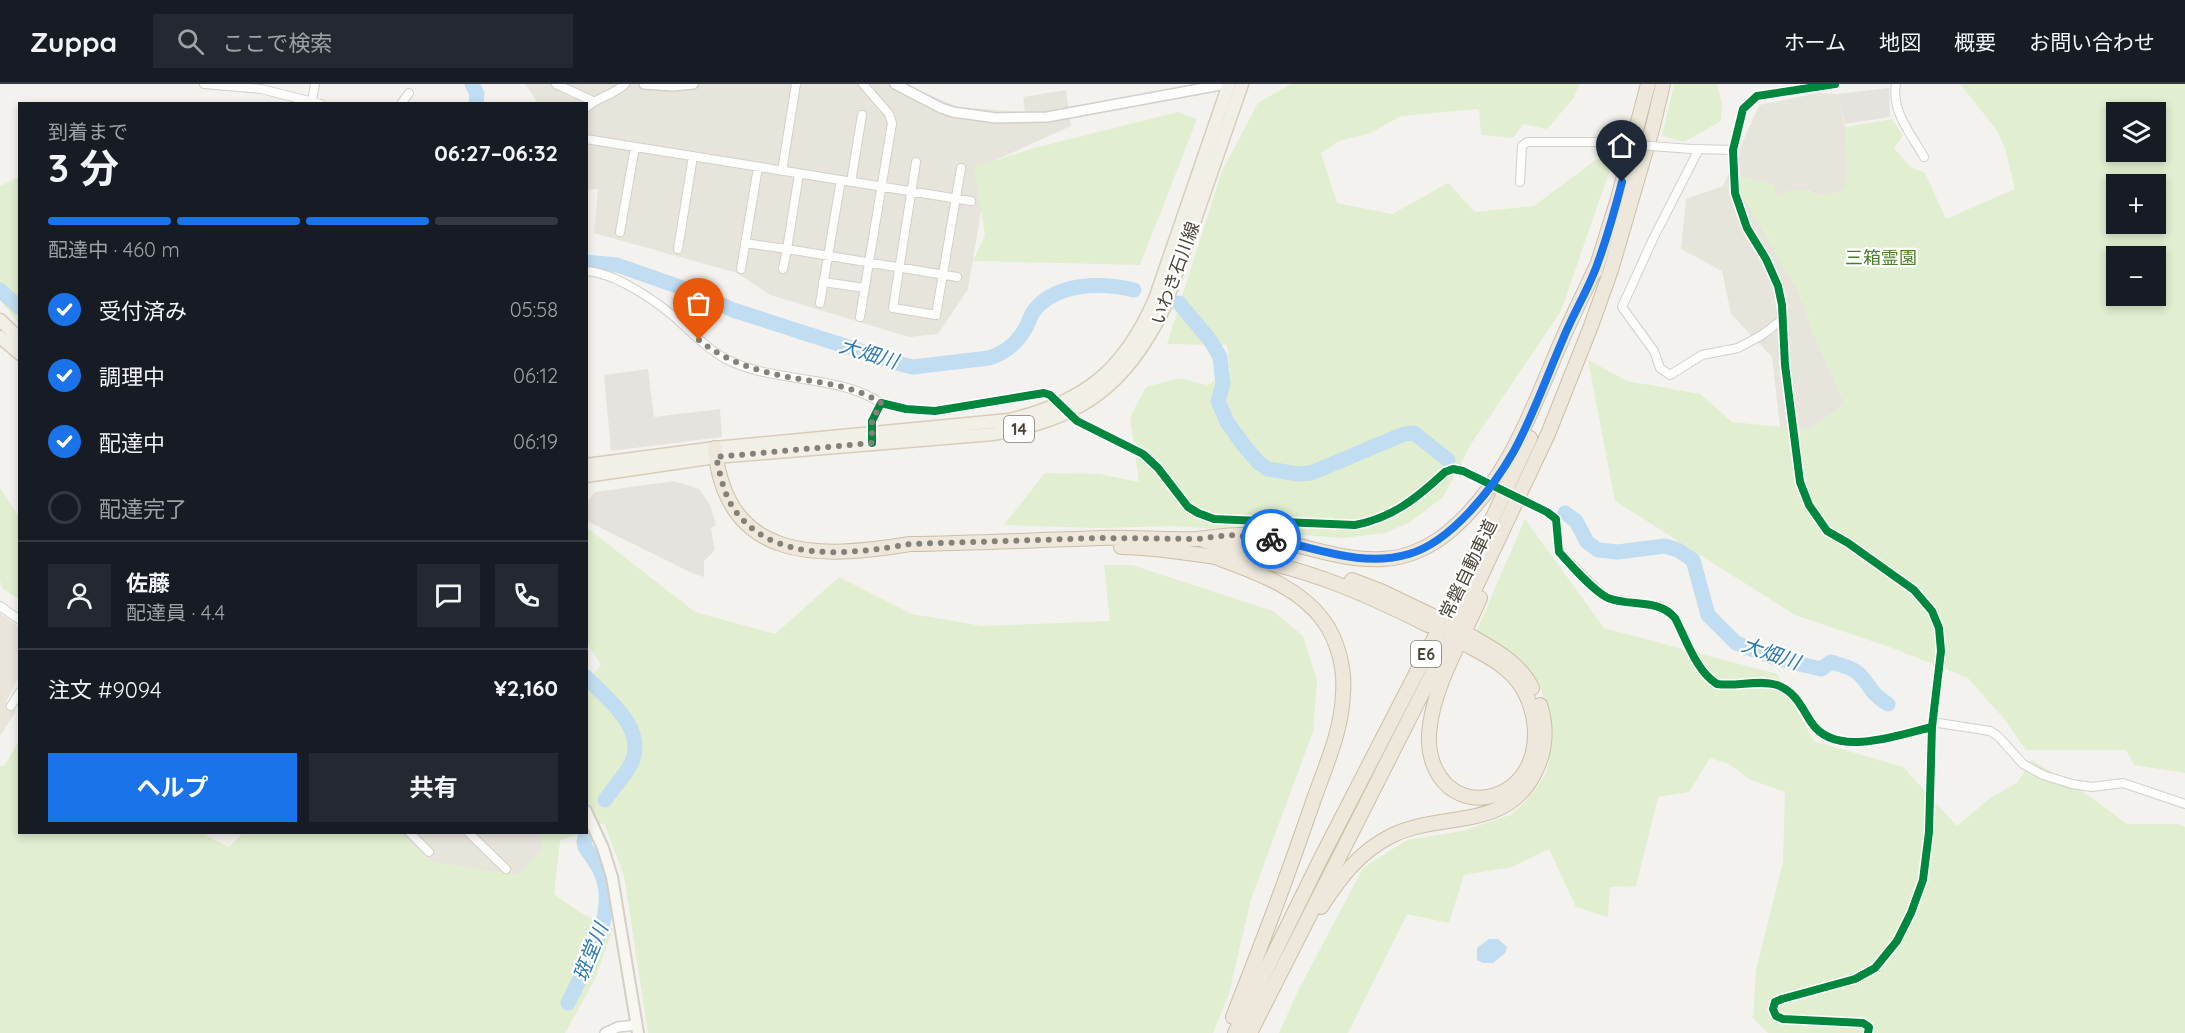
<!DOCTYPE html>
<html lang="ja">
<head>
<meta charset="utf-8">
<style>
	body { margin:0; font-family:Quicksand,"Noto Sans JP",sans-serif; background:#242831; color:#f1f3f6; height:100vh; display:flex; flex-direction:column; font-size:22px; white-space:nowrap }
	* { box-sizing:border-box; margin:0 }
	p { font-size:20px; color:#9ea1a6 }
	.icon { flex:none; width:33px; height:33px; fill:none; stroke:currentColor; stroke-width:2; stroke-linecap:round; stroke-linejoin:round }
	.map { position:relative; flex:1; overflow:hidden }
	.details { position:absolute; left:18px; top:18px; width:570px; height:732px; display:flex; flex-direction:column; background:#171b24; border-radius:0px; box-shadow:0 3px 9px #0003 }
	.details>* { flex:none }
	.fabs { position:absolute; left:2106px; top:18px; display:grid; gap:12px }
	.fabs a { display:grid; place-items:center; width:60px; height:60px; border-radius:0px; background:#171b24; box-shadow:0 3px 9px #0003; font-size:30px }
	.pin { position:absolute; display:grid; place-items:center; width:51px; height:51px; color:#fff; margin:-62px -26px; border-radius:50% 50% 50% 0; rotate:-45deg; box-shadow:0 0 6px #0007 }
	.pin .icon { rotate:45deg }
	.courier { position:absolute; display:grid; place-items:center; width:60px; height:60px; margin:-30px; border:4px solid #1a73e8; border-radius:50%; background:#fff; color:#222; box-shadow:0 2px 8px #0007 }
	.head em { font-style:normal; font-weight:700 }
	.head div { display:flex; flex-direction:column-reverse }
	.head { display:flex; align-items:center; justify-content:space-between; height:102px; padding:0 30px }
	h1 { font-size:39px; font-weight:700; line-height:45px }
	.bar { display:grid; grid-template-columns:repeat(4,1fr); gap:9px 6px; align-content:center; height:72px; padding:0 30px }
	.bar i { height:8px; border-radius:4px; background:#363941 }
	.bar .current { background:#1a73e8 }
	.bar p { grid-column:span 4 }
	.line { display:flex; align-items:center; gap:15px; padding:0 30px; border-top:2px solid #363941 }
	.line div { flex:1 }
	.round { display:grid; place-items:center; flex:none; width:63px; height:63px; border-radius:0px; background:#242831 }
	ol { padding:0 30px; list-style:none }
	li { display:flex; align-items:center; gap:18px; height:66px }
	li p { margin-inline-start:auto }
	li .icon { padding:6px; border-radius:50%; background:#1a73e8; color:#fff; stroke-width:4 }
	li:last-child { color:#9ea1a6 }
	li i { width:33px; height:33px; border:3px solid #363941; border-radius:50% }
	.primary-button { display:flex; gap:12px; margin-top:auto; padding:12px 30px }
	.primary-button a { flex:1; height:69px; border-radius:0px; background:#1a73e8; color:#fff; font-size:24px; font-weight:700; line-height:69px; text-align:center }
	.primary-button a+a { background:#242831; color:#f1f3f6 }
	header { display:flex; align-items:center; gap:36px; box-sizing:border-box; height:84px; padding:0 30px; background:#171b24; border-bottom:2px solid #363941 }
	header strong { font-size:28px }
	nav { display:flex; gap:33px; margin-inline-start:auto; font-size:21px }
	.search { width:420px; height:54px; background:#242831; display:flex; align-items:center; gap:15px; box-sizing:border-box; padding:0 21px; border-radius:0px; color:#9ea1a6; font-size:22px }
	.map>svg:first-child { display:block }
	.residential { fill:#e7e4dc }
	.education { fill:#eae5da }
	.green { fill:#e1eecf; fill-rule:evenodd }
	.parking { fill:#e6e3df }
	.water { fill:#c0ddf1 }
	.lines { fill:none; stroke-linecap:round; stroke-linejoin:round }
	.river { stroke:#c0ddf1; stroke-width:15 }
	.minor-tunnel { stroke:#d2cfca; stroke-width:8; stroke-dasharray:8 4; stroke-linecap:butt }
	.minor-casing { stroke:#d2d0cb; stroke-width:10 }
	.tertiary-casing { stroke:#d2d0cb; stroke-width:12 }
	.secondary-casing { stroke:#d3cfc5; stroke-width:14 }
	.primary-casing { stroke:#d6cebb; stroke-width:15 }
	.motorway-casing { stroke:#ccbfa9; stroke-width:16 }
	.minor { stroke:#fdfdfc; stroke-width:8 }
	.tertiary { stroke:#fdfdfc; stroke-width:9 }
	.secondary { stroke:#f7f6f1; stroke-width:10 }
	.primary { stroke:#f2efe6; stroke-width:12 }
	.motorway { stroke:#ede8db; stroke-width:14 }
	.minor-bridge-casing { stroke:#d2d0cb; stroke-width:10; stroke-linecap:butt }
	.minor-bridge { stroke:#fdfdfc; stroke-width:8 }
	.cycleway-casing { stroke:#fff; stroke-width:11 }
	.cycleway { stroke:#00873e; stroke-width:8 }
	.done { stroke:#868178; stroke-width:6; stroke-dasharray:0 10.8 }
	.route { stroke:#1a73e8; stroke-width:8 }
	.labels { text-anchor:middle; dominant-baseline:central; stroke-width:4.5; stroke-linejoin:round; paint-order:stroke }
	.shield { fill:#fff; stroke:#817c74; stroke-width:1.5 }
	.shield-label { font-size:16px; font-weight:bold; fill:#4b4439 }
	.park-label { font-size:18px; fill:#4a7f2a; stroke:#fff }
	.street-label { font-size:18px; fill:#4b4439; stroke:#fff }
	.water-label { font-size:20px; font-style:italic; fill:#2e7ab2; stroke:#fff }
</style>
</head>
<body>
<header>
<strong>Zuppa</strong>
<div class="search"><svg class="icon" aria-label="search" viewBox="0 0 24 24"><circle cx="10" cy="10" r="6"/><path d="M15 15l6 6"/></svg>ここで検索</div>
<nav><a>ホーム</a><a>地図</a><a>概要</a><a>お問い合わせ</a></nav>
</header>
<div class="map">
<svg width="2185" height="949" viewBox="0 0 2185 949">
	<rect width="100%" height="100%" fill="#f4f2ee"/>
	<!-- residential -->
	<path class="residential" d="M 525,0 L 904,0 L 958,23 L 1025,28 L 1023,13 L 1066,6 L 1071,42 L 989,79 L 968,205 L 938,250 L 909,253 L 770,211 L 737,189 L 594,149 L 598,105 L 587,106 L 586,20 L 538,19 Z
		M 1818,9 L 1837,10 L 1845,43 L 1847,97 L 1844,107 L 1817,111 L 1808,106 L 1775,113 L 1741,93 L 1741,108 L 1799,209 L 1813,249 L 1845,320 L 1809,346 L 1780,343 L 1772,273 L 1731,230 L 1722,187 L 1681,165 L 1686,115 L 1723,102 L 1759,21 Z
		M 401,749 L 538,749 L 544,763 L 519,791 L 432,778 Z"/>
	<!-- education -->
	<path class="education" d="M 0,529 L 20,544 L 19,592 L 6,618 L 16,627 L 0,652 Z"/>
	<!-- green -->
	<path class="green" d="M 1291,0 L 1579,0 L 1574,14 L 1547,45 L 1523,40 L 1513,54 L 1481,51 L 1479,25 L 1401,32 L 1371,49 L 1339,57 L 1321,69 L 1337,119 L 1392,130 L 1448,99 L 1475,128 L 1534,122 L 1597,75 L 1615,71 L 1561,227 L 1471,360 L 1443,413 L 1410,438 L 1385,449 L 1343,454 L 1174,442 L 1099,444 L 1004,441 L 1045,389 L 1099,390 L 1139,398 L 1130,333 L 1146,303 L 1179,294 L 1207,301 L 1230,289 L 1227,261 L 1167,260 L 1222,87 L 1258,19 Z
		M 1674,0 L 1717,0 L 1722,20 L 1721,37 L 1684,58 L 1662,52 Z
		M 1960,0 L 2185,0 L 2185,689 L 2134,681 L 2126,666 L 2026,666 L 2006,637 L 1968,594 L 1895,565 L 1795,531 L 1615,417 L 1588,276 L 1627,297 L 1700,310 L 1732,338 L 1809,346 L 1845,320 L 1813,249 L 1799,209 L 1741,108 L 1741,92 L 1775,101 L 1775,113 C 1788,104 1803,102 1817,111 L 1843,107 L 1847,97 L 1845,43 L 1892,35 L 1903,51 L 1894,64 L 1910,83 L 1925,89 L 1946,135 L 2015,105 L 2005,64 L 1996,45 ZM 2116,28 L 2156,28 L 2156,68 L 2116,68 ZM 2116,100 L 2156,100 L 2156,140 L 2116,140 ZM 2116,172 L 2156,172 L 2156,212 L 2116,212 Z
		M 1178,28 L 1197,35 L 1140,181 L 973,177 L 985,151 L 974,83 L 1038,63 Z
		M 19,93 L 19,240 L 0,216 L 0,102 Z
		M 0,404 L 19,433 L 19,515 L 3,505 L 0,497 Z
		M 1525,435 L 1604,544 L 1777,590 L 1814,657 L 1903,683 L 1957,742 L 1990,714 L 2017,699 L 2032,676 L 2086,710 L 2127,740 L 2179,740 L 2185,743 L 2185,949 L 1768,949 L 1753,934 L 1756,886 L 1783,778 L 1785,708 L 1749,695 L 1729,680 L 1710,674 L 1689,708 L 1658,713 L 1636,802 L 1610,803 L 1608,833 L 1576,823 L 1549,765 L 1512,783 L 1464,791 L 1449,839 L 1407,830 L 1348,949 L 1279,949 L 1299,905 L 1363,784 L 1407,756 L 1462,747 L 1510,731 L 1525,718 L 1545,692 L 1549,679 L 1550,635 L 1541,605 L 1516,572 L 1477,546 Z
		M 586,443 L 695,528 L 775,550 L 839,493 L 912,530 L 982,542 L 1110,537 L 1104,481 L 1132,481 L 1273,527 L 1303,552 L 1317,597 L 1313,648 L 1251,815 L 1229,910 L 1213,949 L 648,949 L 624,792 L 604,739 L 587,746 L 587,597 L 601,581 L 587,559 Z
		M 19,657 L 20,748 L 205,749 L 207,752 L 229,763 L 243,749 L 401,749 L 432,778 L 519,791 L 543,764 L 538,749 L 580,749 L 560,757 L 554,810 L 581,829 L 613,845 L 594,897 L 565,949 L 0,949 L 0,682 L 4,682 Z"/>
	<!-- parking -->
	<path class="parking" d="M 1889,4 L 1890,33 L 1845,40 L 1837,10 Z
		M 648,285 L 654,333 L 720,325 L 722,353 L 611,367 L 604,291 Z
		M 674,397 L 699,405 L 710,421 L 716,441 L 711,444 L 715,466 L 704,477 L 704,493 L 692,489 L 587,437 L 587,418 L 595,408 Z"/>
	<!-- water -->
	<path class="water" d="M 1489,855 L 1498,855 L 1507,863 L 1505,869 L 1493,879 L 1483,879 L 1477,876 L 1477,864 Z"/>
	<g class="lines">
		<!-- river -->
		<path class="river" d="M 472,0 L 477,10 L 476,20
			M 586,178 L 617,181 L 697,209 L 733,226 L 904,281 L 913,283 L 989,274 C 1005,269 1017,259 1025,245 C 1028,240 1030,233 1033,228 C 1055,198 1103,198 1134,206
			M 0,206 L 20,224
			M 1179,219 L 1210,256 L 1220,273 L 1223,300 L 1218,317 L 1227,338 L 1245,363 L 1258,378 L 1268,385 L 1298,390 L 1311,389 L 1404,350 L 1414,349 L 1448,376
			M 1565,429 L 1576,437 L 1587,458 L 1598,466 L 1618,468 L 1665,462 L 1678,466 L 1693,476 L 1708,531 L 1736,559 L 1775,574 L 1821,585 L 1831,578 C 1840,581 1852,583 1858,589 C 1871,601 1870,610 1888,620
			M 586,593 C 607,615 646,643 632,678 C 626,691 613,704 605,716
			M 568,919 C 585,883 618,831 602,791 C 599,781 591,772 585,763 L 584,758 L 586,748"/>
		<!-- minor-tunnel -->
		<path class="minor-tunnel" d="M 1463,387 L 1547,428"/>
		<!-- minor casing -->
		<g class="minor-casing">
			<path id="minor" d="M 204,0 L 261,5 L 321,20
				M 556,0 L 593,17
				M 1835,0 L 1757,12 L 1743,25 L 1733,66 L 1735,109 L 1747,144 L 1766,175 L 1778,202 L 1782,221 L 1785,281 L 1800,398 L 1809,421 L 1827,447 L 1848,459 L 1914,506 L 1932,527 L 1939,544 L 1941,567 L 1932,643 L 1929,748 L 1923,796 L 1911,829 L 1897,857 L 1875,884 L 1855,895 L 1782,915 L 1775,918 L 1773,925 L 1776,932 L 1783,935 L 1863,939 L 1869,943 L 1868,949
				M 1896,0 C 1891,27 1911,50 1924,73
				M 312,17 L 315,0
				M 401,20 L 409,9
				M 586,24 C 597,13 612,12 625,0
				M 586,55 L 971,117
				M 1695,65 L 1733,66
				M 1699,65 L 1653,155 L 1622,223 L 1654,267 L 1660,284 L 1670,291 L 1702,271 L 1738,264 L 1762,251 L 1783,235
				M 916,78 L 893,224 L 936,231 L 961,84
				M 782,87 L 796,0
				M 799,90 L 787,165 L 957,193
				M 851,98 L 862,31
				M 1520,98 L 1522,62 L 1527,58 L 1594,58
				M 620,148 L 635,63
				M 745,159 L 787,165 L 783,185
				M 678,165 L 693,72
				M 741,185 L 758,83
				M 586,187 C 614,189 650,213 671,230 C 689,245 703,262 724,274 C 772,300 835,289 881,319
				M 823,198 L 865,204
				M 820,219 L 841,96
				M 860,233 L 892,39 L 889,30 L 863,0
				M 872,352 L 872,337 L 881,319 L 906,325 L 935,327 L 1044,309 L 1050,311 L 1077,337 L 1143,370 L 1158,384 L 1188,423 L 1198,429 L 1214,435 L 1355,441 C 1393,434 1418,413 1445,388 L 1453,385 L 1463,387
				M 1547,428 L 1556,435 L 1559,468 L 1599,507 L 1606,513 L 1617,516 L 1660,522 L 1675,534 C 1686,555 1696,587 1717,600 C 1737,603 1759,595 1777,601 C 1795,607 1802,624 1811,638 C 1835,675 1897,651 1932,643
				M 0,522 L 20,536
				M 11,622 L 20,608
				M 1932,638 L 1990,647 L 1998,652 L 2023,680 L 2043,691 L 2072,700 L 2092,703 L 2123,699 L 2185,720
				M 409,748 L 429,768
				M 468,748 L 506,785"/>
		</g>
		<!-- tertiary casing -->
		<g class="tertiary-casing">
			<path id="tertiary" d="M 644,0 L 673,2 L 693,0
				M 895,0 L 941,24 L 953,28 L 996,34 L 1047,33 L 1226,0
				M 605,949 L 618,943 L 637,941"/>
		</g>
		<!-- secondary casing -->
		<g class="secondary-casing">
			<path id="secondary" d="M 586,727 L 603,764 L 612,793 L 638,949"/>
		</g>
		<!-- primary casing -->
		<g class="primary-casing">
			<path id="primary" d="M 0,236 L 20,255
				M 0,253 L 20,270
				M 586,381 L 715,364 L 1009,336 C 1085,318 1124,286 1155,215 L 1229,0
				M 586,392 L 716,373 L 993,350 C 1080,336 1127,302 1165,222 L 1242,0"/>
		</g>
		<!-- motorway casing -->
		<g class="motorway-casing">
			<path id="motorway" d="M 1595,188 L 1617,118 L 1648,0
				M 715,364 C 726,479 820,475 910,460 C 974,459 1037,456 1100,454 C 1132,453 1164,456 1195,455 C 1212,454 1228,450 1245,451 C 1291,455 1336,478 1383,475 C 1408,474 1433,462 1452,445 C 1504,400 1529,334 1555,272 C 1568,241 1583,211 1597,181
				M 1205,457 L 1265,470
				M 1121,463 C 1153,463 1184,469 1216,473 C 1228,475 1241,474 1253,476 C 1315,487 1372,513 1428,541
				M 1218,474 C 1256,489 1298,502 1323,536 C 1338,556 1345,585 1343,609 C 1342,646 1326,681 1314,715 C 1297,764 1280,812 1261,861 C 1252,885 1242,909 1233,933
				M 1352,496 L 1383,508 L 1433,532
				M 1471,552 C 1495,566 1519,578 1532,604
				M 1467,561 C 1487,572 1508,582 1521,602 C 1535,624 1540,655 1529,680 C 1515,711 1477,725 1449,703 C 1434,690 1428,670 1429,650 C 1432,604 1462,556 1480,514
				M 1321,823 C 1340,794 1359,768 1391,752 C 1443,726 1509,749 1537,684 C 1546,665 1547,641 1540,621
				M 1235,949 L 1320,776 L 1458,508 L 1530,354
				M 1250,949 L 1471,513 L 1548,350 L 1591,242 L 1611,186 L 1653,42 L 1663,0"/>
		</g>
		<!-- minor -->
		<use href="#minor" class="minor"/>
		<!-- tertiary -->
		<use href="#tertiary" class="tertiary"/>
		<!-- secondary -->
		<use href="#secondary" class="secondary"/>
		<!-- primary -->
		<use href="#primary" class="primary"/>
		<!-- motorway -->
		<use href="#motorway" class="motorway"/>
		<!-- minor-bridge casing -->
		<g class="minor-bridge-casing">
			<path id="minor-bridge" d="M 1594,58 L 1692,65"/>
		</g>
		<!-- minor-bridge -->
		<use href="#minor-bridge" class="minor-bridge"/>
		<!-- cycleway casing -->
		<g class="cycleway-casing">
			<path id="cycleway" d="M 1835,0 L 1757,12 L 1743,25 L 1733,66 L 1735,109 L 1747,144 L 1766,175 L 1778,202 L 1782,221 L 1785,281 L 1800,398 L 1809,421 L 1827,447 L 1848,459 L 1914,506 L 1932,527 L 1939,544 L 1941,567 L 1932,643 L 1929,748 L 1923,796 L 1911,829 L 1897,857 L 1875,884 L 1855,895 L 1782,915 L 1775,918 L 1773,925 L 1776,932 L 1783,935 L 1863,939 L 1869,943 L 1868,949
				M 872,359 L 872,337 L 881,319 L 906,325 L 935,327 L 1044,309 L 1050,311 L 1077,337 L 1143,370 L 1158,384 L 1188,423 L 1198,429 L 1214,435 L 1355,441 C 1393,434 1418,413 1445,388 L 1453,385 L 1463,387 L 1547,428 L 1556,435 L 1559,468 C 1571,481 1593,507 1608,514 C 1631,523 1658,514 1675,534 C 1686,555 1696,587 1717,600 C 1737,603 1759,595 1777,601 C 1795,607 1802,624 1811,638 C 1835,675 1897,651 1932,643"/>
		</g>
		<!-- cycleway -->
		<use href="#cycleway" class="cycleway"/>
	</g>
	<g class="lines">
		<!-- done -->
		<path class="done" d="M 699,256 C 725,277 756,287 788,293 C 820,299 854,301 881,319 L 872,337 L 872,359 L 716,373 C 720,390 724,411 734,425 C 773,481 852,470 910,460 L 1101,454 L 1197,455 L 1229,451 L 1271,455"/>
		<!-- route -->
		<path class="route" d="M 1271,455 C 1317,464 1362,484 1409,470 C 1451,458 1493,404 1514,367 C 1533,332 1547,292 1563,255 C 1573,230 1588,206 1597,181 C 1607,154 1615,125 1622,98"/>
	</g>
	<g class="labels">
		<!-- shield labels -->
		<g class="shield">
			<rect x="1004" y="332" width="30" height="26" rx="4.5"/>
			<rect x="1411" y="557" width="30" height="26" rx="4.5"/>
		</g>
		<g class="shield-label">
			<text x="1019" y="345">14</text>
			<text x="1426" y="570">E6</text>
		</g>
		<!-- park labels -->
		<g class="park-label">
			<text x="1881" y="173">三箱霊園</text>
		</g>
		<!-- street labels -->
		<g class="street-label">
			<text transform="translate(1175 189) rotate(-70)">いわき石川線</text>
			<text transform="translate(1468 485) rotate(-64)">常磐自動車道</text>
		</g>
		<!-- water labels -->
		<g class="water-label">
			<text transform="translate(869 269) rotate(17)">大畑川</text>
			<text transform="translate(1771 569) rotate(19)">大畑川</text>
			<text transform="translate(590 868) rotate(-68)">斑堂川</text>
		</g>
	</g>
</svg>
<div class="fabs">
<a><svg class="icon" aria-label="layers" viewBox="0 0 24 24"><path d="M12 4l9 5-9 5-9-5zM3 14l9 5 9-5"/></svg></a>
<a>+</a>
<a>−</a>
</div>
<div class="pin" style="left:699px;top:256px;background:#ea580c"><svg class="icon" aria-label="bag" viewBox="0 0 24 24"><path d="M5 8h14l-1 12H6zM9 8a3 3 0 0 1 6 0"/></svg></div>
<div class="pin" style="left:1622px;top:98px;background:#1f2937"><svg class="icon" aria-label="home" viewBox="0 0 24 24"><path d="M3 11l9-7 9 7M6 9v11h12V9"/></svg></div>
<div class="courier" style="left:1271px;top:455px"><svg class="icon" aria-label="bike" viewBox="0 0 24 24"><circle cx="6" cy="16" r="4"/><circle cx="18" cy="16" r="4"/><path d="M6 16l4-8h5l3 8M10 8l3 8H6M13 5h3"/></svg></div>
<section class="details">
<div class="head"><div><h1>3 分</h1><p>到着まで</p></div><em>06:27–06:32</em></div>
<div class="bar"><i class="current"></i><i class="current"></i><i class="current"></i><i></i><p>配達中 · 460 m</p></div>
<ol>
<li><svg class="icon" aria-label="check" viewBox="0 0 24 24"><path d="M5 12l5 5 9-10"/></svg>受付済み<p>05:58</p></li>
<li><svg class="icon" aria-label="check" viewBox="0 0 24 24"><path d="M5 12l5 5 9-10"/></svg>調理中<p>06:12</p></li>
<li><svg class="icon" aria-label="check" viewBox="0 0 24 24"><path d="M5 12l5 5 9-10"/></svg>配達中<p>06:19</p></li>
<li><i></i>配達完了</li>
</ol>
<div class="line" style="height:108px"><a class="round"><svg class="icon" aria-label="person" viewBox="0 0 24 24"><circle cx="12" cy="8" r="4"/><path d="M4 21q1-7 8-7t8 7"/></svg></a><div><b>佐藤</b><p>配達員 · 4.4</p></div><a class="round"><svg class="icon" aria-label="chat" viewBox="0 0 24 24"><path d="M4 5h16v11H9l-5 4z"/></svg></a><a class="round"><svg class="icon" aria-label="phone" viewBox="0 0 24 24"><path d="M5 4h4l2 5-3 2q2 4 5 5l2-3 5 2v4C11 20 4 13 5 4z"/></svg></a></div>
<div class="line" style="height:78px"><div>注文 #9094</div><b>¥2,160</b></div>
<div class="primary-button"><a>ヘルプ</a><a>共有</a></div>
</section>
</div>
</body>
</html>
